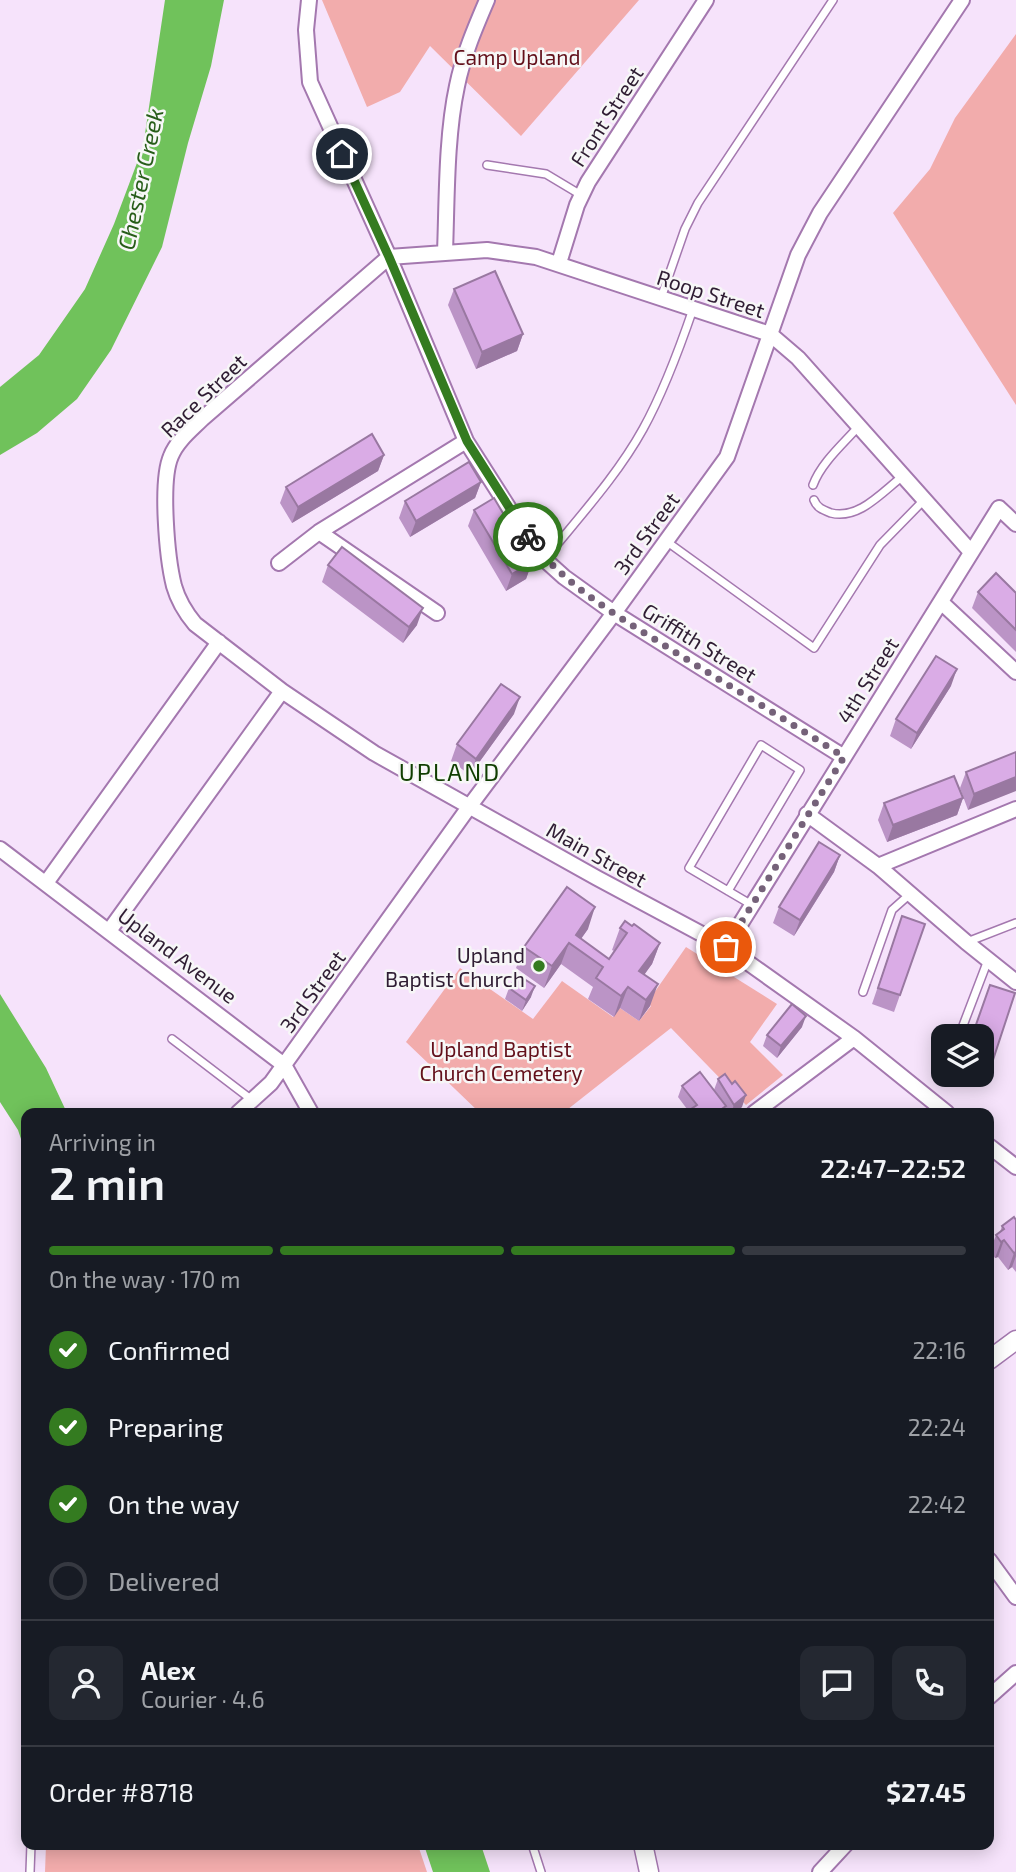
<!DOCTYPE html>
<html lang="en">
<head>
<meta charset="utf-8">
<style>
	body { margin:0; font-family:"Exo 2",sans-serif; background:#242831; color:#f1f3f6; height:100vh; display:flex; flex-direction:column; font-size:26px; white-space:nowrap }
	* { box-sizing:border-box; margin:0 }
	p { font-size:23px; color:#9ea1a6 }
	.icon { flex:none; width:38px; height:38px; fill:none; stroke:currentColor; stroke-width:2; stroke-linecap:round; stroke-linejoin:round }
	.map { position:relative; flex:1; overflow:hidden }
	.sheet { position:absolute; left:21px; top:1108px; width:973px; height:742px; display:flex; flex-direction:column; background:#171b24; border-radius:14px; box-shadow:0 4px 18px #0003 }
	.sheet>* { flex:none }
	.controls { position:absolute; left:931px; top:1024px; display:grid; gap:14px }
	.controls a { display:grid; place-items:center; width:63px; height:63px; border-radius:14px; background:#171b24; box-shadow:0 4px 18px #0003; font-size:35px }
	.pin { position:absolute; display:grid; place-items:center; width:60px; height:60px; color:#fff; margin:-30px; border:4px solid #fff; border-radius:50%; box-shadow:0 2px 7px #0007 }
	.courier { position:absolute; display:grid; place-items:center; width:70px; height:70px; margin:-35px; border:5px solid #347b20; border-radius:50%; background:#fff; color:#222; box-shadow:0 2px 9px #0007 }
	.overview em { font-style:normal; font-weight:600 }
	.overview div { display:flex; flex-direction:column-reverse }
	.overview { display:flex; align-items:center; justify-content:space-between; height:119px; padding:0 28px }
	h1 { font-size:46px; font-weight:600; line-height:52px }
	.bar { display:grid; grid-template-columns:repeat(4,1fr); gap:10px 7px; align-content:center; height:84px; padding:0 28px }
	.bar i { height:9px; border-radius:5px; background:#363941 }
	.bar .current { background:#347b20 }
	.bar p { grid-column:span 4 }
	.line { display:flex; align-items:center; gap:18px; padding:0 28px; border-top:2px solid #363941 }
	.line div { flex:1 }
	.round { display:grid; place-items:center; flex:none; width:74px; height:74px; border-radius:14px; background:#242831 }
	ol { padding:0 28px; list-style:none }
	li { display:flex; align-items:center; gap:21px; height:77px }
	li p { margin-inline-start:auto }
	li .icon { padding:7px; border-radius:50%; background:#347b20; color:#fff; stroke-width:4 }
	li:last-child { color:#9ea1a6 }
	li i { width:38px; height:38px; border:4px solid #363941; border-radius:50% }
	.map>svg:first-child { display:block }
	.green { fill:#f2acac }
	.water { fill:#70c25b }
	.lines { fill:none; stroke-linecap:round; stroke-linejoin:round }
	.service-casing { stroke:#a478af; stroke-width:10 }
	.minor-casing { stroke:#a478af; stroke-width:18 }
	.tertiary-casing { stroke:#a478af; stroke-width:21 }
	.service { stroke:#fff; stroke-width:7 }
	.minor { stroke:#fff; stroke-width:14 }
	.tertiary { stroke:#fff; stroke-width:18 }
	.wall { fill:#bb94c6 }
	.shaded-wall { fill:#9978a1 }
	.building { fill:#daace6; stroke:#9978a1; stroke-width:2 }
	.done { stroke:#756279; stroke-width:7; stroke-dasharray:0 12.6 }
	.route { stroke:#347b20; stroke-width:9 }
	.poi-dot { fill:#347b20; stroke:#f7f7f7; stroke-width:2.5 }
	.labels { text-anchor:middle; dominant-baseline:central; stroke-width:5; stroke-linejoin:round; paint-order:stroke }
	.park-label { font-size:21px; fill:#63101b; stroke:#f7f7f7 }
	.street-label { font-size:21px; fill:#2f1d33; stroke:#f7f7f7 }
	.poi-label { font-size:21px; fill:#2f1d33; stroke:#f7f7f7; text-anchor:end }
	.water-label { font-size:23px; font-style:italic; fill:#275d19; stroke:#f7f7f7 }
	.quarter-label { font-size:24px; letter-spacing:2px; fill:#103e01; stroke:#f7f7f7 }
</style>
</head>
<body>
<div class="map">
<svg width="1016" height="1872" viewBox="0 0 1016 1872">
	<rect width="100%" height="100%" fill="#f6e3fb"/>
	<!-- green -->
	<path class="green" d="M 322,0 L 639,0 L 521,136 L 430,46 L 400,92 L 367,107 Z
		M 1016,34 L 1016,405 L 893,213 L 930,169 L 955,118 Z
		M 686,947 L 777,1004 L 750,1042 L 783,1075 L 746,1105 L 671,1028 L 563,1113 L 480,1113 L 406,1042 L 460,968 L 533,1019 L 562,981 L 613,1017 L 620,1008 L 639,1021 L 651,1006 L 647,1003 Z
		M 46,1845 L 418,1845 L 427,1872 L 45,1872 Z"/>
	<!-- water -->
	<path class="water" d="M 165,0 L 224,0 L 211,66 L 188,143 L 162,247 L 111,350 L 77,399 L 37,433 L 0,455 L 0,387 L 39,355 L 85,289 L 114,224 L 143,147 Z
		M 0,994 L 46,1068 L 67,1113 L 26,1113 L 26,1154 L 18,1130 L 0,1102 Z
		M 424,1845 L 481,1845 L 490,1872 L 433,1872 Z"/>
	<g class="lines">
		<!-- service casing -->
		<g class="service-casing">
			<path id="service" d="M 487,165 L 546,174 L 581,195
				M 661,298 L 685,229 L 698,203 L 833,0
				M 813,485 C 821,463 843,444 859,426
				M 814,500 C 817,508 823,510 831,513 C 859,520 882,492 903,476
				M 666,541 L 814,648 L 880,545 L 924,500
				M 545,559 C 579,517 617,476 643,429 C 664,391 679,350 693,309
				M 728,891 L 800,770 L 761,745 L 689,868 L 752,905
				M 967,942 L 1016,923
				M 863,992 L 892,910 L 910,894
				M 959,1036 L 988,960
				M 172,1039 L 252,1100
				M 532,1844 L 541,1872
				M 30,1872 L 31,1844"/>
		</g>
		<!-- minor casing -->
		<g class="minor-casing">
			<path id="minor" d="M 309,0 L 306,30 L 310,82 L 389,257 L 466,441 L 524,532 L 544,559 L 564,577 L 614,613 L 844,757
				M 445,252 C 447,200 446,137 457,86 C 463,56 475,28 487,0
				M 389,257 L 202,419 C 191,430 177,441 171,456 C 160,481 167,558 174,586 C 178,600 185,612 195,624 L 282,691 L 374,753 L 597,878 L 726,947 L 854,1038 L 947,1113
				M 389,257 L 487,250 L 536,257 L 770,334 L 798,358 L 971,552
				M 559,263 L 577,205 L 588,182 L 706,0
				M 319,532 L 437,613
				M 279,563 L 319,532 L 466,441
				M 941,602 L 1016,672
				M 807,814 L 878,866 L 966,942 L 1016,982
				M 0,849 L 284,1065 L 311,1113
				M 878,866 L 1016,809
				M 46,883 L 219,642
				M 109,931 L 282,691
				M 726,947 L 999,508 L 1016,524
				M 238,1113 L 271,1083 L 469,807 L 614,613 L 727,457 L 798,255 L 820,213 L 962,0
				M 754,1113 L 854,1038
				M 989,1146 L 1016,1167
				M 989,1560 L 1016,1597
				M 989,1697 L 1016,1673
				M 820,1872 L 846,1844"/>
		</g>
		<!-- tertiary casing -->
		<g class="tertiary-casing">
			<path id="tertiary" d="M 989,1360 L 1016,1340
				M 643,1844 L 649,1872"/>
		</g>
		<!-- service -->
		<use href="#service" class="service"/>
		<!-- minor -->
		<use href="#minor" class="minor"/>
		<!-- tertiary -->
		<use href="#tertiary" class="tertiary"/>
	</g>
	<!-- wall -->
	<path class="wall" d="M 454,289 L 523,334 L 517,351 L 476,369 L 448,305 Z
		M 384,455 L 378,471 L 292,523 L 280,503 L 286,487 Z
		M 481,482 L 475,498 L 410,537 L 399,518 L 405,501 Z
		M 474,510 L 532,562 L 526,579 L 506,591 L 468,526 Z
		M 328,565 L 417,625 L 403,643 L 322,582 Z
		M 978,592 L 1016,593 L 1016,652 L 972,608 Z
		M 951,686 L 911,749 L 890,736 L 896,719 Z
		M 514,714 L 470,775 L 451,761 L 457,744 Z
		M 1016,752 L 968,810 L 960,788 L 966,772 Z
		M 963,798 L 957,815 L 887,842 L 878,820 L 884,803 Z
		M 840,855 L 834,872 L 794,936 L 773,923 L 779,907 Z
		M 902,916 L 900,995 L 894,1012 L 872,1004 Z
		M 620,928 L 660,943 L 652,964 L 644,974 L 650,1006 L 639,1021 L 620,1008 L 614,1017 L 588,999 L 593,987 L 561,964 L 544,988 L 516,968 L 524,947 L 588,929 L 581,939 L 609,959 L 614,951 L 612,950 Z
		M 509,988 L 531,997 L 522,1011 L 505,999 Z
		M 1015,993 L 985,1083 L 960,1074 L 982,1074 L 982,1036 Z
		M 802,1027 L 777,1058 L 763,1046 L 767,1035 Z
		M 718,1079 L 742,1107 L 734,1113 L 729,1113 L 725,1107 L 723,1113 L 690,1113 L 678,1097 L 682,1086 L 714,1090 Z
		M 1016,1220 L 1016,1272 L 1012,1267 L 1008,1270 L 998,1257 L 995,1258 L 990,1251 L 996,1235 L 1000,1232 L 1002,1226 Z"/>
	<!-- shaded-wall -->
	<path class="shaded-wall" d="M 523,334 L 517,351 L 476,369 L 482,352 Z
		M 384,455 L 378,471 L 292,523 L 298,507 Z
		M 481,482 L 475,498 L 410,537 L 416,521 Z
		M 532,562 L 526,579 L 506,591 L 512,574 Z
		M 423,608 L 417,625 L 403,643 L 409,627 Z
		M 957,669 L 951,686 L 911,749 L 917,733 Z
		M 520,697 L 514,714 L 470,775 L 476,759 Z
		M 1016,777 L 1016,791 L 968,810 L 974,794 Z
		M 963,798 L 957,815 L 887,842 L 893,825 Z
		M 840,855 L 834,872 L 794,936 L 800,920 Z
		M 595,907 L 588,929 L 575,947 L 576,935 Z
		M 569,943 L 561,964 L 544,988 L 552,966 Z
		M 660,943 L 652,964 L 632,992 L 639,971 Z
		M 658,984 L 650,1006 L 639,1021 L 646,1000 Z
		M 535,986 L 531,997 L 522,1011 L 526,1000 Z
		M 628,987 L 620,1008 L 614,1017 L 621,996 Z
		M 806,1016 L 802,1027 L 777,1058 L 781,1046 Z
		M 746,1095 L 742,1107 L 734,1113 L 731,1113 L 734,1105 Z
		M 726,1106 L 723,1113 L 716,1113 Z
		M 1004,1240 L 998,1257 L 995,1258 L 1001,1242 Z
		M 1016,1252 L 1016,1256 L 1012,1267 L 1008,1270 L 1014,1253 Z"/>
	<!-- building -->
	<path class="building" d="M 495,271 L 523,334 L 482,352 L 454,289 Z
		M 372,434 L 384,455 L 298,507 L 286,487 Z
		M 469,462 L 481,482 L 416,521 L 405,501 Z
		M 494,498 L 532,562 L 512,574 L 474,510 Z
		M 342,547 L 423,608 L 409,627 L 328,565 Z
		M 996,573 L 1016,593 L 1016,630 L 978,592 Z
		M 936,656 L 957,669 L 917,733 L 896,719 Z
		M 501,684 L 520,697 L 476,759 L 457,744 Z
		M 1016,752 L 1016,777 L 974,794 L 966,772 Z
		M 954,776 L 963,798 L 893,825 L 884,803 Z
		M 819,842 L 840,855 L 800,920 L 779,907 Z
		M 567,887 L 595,907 L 576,935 L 609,959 L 627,933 L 620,928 L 625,921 L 632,926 L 634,924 L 660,943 L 639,971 L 658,984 L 646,1000 L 628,987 L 621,996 L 596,978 L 603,967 L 569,943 L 552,966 L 524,947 Z
		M 902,916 L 925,924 L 900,995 L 878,988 Z
		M 518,975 L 535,986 L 526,1000 L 509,988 Z
		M 990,985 L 1015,993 L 991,1066 L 982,1063 L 982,1036 L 972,1036 Z
		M 792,1004 L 806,1016 L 781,1046 L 767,1035 Z
		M 700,1072 L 726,1106 L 716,1113 L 702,1113 L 701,1112 L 694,1113 L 691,1109 L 697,1105 L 682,1086 Z
		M 725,1074 L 732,1084 L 735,1081 L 746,1095 L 734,1105 L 718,1079 Z
		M 1014,1217 L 1016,1220 L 1016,1252 L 1014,1253 L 1004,1240 L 1001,1242 L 996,1235 L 1004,1229 L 1002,1226 Z"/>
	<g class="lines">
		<!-- done -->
		<path class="done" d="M 528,537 C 566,588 623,619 675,652 C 731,687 788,721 844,757 L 726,947"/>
		<!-- route -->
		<path class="route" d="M 342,154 L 389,257 L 467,441 L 528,537"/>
	</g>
	<!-- markers -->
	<circle class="poi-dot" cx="539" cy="966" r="7"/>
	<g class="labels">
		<!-- park labels -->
		<g class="park-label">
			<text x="517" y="56">Camp Upland</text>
			<text x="501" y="1048">Upland Baptist<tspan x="501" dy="24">Church Cemetery</tspan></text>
		</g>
		<!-- street labels -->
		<g class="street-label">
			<text transform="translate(606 116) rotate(-57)">Front Street</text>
			<text transform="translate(711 293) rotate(18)">Roop Street</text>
			<text transform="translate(203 395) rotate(-44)">Race Street</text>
			<text transform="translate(646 533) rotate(-54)">3rd Street</text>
			<text transform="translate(700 642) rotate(32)">Griffith Street</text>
			<text transform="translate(867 680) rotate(-58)">4th Street</text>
			<text transform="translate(597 854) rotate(29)">Main Street</text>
			<text transform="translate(178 955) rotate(37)">Upland Avenue</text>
			<text transform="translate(312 991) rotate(-54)">3rd Street</text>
		</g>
		<!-- poi labels -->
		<g class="poi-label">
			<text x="525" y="954">Upland<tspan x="525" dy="24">Baptist Church</tspan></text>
		</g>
		<!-- water labels -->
		<g class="water-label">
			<text transform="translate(140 179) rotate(-78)">Chester Creek</text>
		</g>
		<!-- quarter labels -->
		<g class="quarter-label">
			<text x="450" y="771">UPLAND</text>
		</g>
	</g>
</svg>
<div class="controls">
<a><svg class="icon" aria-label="layers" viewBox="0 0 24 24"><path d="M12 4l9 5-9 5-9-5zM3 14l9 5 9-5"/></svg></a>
</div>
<div class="pin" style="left:726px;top:947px;background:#ea580c"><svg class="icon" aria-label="bag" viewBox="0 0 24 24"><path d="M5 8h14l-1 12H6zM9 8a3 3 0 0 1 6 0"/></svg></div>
<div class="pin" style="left:342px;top:154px;background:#1f2937"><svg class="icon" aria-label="home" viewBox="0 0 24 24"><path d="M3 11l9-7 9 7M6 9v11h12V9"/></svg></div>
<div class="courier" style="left:528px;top:537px"><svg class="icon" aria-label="bike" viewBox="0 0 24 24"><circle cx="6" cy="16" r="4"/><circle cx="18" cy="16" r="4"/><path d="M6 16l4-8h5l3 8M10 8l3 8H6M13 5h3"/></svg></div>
<section class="sheet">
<div class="overview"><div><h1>2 min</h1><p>Arriving in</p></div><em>22:47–22:52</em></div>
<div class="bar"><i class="current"></i><i class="current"></i><i class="current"></i><i></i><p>On the way · 170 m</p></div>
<ol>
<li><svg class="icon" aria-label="check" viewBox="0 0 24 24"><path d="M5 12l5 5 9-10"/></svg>Confirmed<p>22:16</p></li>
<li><svg class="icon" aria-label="check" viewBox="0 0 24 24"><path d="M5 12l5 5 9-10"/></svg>Preparing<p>22:24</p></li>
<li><svg class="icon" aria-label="check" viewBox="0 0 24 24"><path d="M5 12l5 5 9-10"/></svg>On the way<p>22:42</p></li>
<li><i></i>Delivered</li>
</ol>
<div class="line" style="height:126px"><a class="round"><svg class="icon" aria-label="person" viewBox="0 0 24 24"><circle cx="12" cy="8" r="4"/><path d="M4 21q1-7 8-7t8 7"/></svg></a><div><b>Alex</b><p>Courier · 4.6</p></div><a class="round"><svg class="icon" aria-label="chat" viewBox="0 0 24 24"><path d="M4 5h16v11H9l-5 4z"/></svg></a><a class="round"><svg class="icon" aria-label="phone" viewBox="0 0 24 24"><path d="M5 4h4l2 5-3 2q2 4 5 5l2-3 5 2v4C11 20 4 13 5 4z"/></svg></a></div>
<div class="line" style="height:91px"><div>Order #8718</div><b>$27.45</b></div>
</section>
</div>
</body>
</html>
